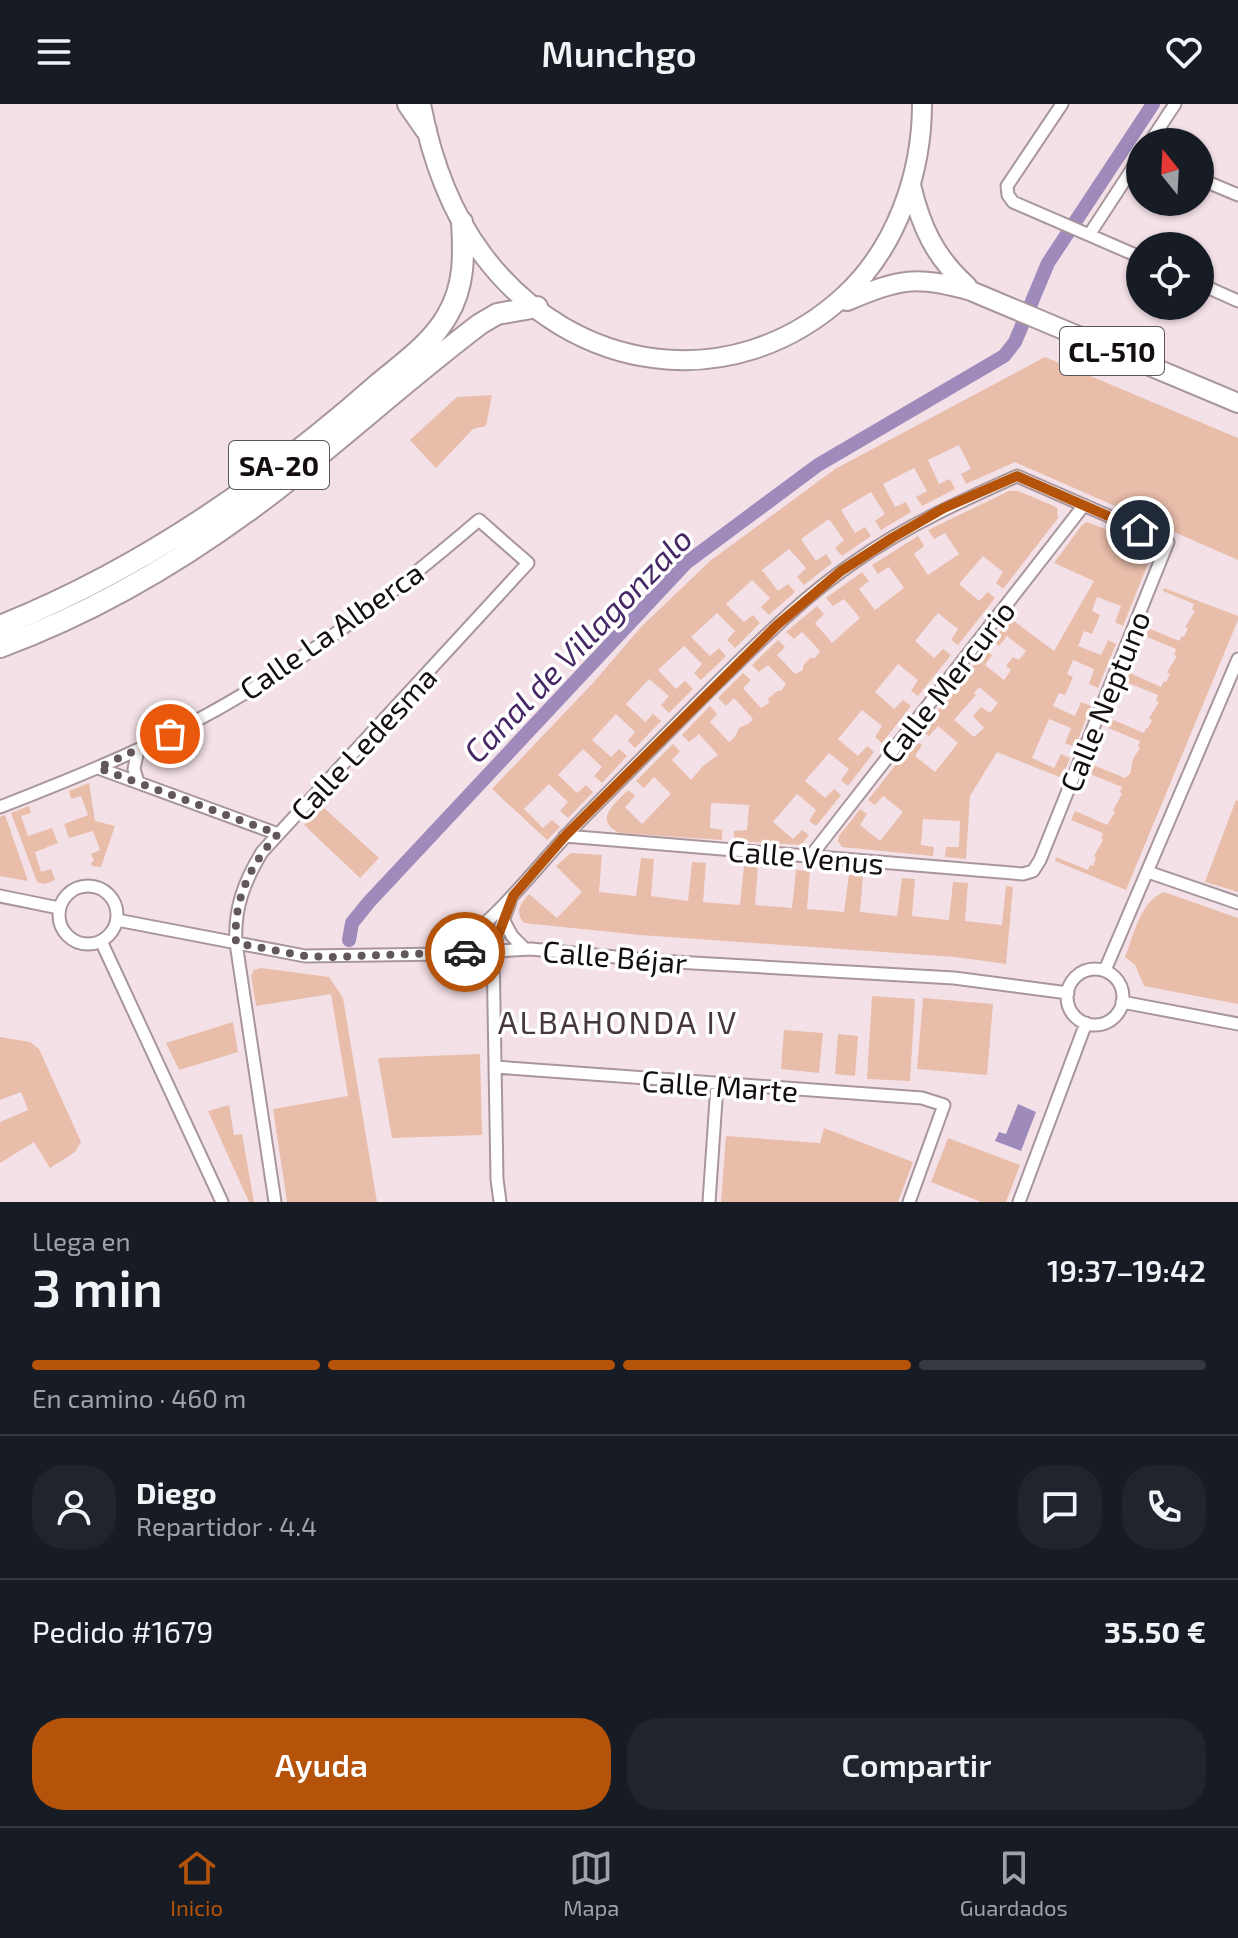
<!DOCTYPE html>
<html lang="es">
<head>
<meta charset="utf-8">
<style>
	body { margin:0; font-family:"Exo 2",sans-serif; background:#20242c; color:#f1f3f6; height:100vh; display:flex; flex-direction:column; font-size:30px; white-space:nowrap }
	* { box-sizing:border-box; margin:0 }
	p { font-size:26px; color:#9ea1a6 }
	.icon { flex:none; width:44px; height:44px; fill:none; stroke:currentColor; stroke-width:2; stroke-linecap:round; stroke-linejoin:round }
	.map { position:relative; height:1098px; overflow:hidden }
	.details { display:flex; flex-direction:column; background:#171b24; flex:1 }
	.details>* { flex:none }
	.needle { width:52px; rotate:342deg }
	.fabs { position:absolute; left:1126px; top:24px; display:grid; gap:16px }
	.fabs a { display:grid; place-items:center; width:88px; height:88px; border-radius:50%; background:#171b24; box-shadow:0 2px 6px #0004; font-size:40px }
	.pin { position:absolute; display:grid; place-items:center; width:68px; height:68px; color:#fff; margin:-34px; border:4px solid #fff; border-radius:50%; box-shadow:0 2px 8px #0007 }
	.courier { position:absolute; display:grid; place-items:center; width:80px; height:80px; margin:-40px; border:6px solid #b45309; border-radius:50%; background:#fff; color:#222; box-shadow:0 2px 10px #0007 }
	.overview em { font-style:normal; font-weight:600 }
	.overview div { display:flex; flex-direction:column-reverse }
	.overview { display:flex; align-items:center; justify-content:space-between; height:136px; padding:0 32px }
	h1 { font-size:52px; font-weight:600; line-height:60px }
	.bar { display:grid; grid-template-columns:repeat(4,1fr); gap:12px 8px; align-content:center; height:96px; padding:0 32px }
	.bar i { height:10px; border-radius:6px; background:#363941 }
	.bar .selected { background:#b45309 }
	.bar p { grid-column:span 4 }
	.line { display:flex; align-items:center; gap:20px; padding:0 32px; border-top:2px solid #363941 }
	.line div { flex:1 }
	.round { display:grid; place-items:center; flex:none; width:84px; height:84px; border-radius:32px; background:#20242c }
	.action { display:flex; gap:16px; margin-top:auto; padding:16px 32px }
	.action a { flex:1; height:92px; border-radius:32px; background:#b45309; color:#fff; font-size:32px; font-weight:600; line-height:92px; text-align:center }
	.action a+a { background:#20242c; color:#f1f3f6 }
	header { display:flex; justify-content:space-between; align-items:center; height:104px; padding:0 32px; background:#171b24; font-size:36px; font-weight:600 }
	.dock { display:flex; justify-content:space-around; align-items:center; height:112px; border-top:2px solid #363941; background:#171b24; font-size:22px; color:#9ea1a6 }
	.dock a { display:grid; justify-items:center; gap:4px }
	.dock .selected { color:#b45309 }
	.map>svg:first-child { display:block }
	.green { fill:#e8bdaa; fill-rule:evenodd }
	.water { fill:#9e8abb }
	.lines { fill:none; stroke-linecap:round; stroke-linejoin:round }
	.canal { stroke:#9e8abb; stroke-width:14 }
	.street-casing { stroke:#a8969c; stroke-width:15 }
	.primary-casing { stroke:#a8969c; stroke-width:22 }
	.highway-casing { stroke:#a8969c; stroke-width:24 }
	.street { stroke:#fff; stroke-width:11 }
	.primary { stroke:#fff; stroke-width:18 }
	.highway { stroke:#fff; stroke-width:20 }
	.done { stroke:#62585c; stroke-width:8; stroke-dasharray:0 14.4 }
	.route { stroke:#b45309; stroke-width:10 }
	.labels { text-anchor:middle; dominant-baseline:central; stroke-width:7; stroke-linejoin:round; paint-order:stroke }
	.shield { fill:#fff; stroke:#5a5658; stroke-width:2 }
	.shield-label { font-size:28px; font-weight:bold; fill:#140e10 }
	.street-label { font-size:30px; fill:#140e10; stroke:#fff }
	.water-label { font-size:32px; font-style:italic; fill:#442764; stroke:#fff }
	.neighbourhood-label { font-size:32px; letter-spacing:2px; fill:#46383d; stroke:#fff }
</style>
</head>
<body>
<header><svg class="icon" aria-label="menu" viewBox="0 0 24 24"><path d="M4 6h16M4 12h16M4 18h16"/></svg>Munchgo<svg class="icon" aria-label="heart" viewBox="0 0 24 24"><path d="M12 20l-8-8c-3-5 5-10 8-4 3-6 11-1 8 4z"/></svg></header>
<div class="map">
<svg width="1238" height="1098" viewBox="0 0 1238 1098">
	<rect width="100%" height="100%" fill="#f4e1e8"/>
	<!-- green -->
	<path class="green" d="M 1045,253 L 1238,334 L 1238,456 L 1015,358 L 966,380 L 961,370 L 971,365 L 959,341 L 928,356 L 939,380 L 950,375 L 955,385 L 922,402 L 916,393 L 927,387 L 914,364 L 883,380 L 895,403 L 906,398 L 911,408 L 881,426 L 875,417 L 885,410 L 871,388 L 841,406 L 855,429 L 865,423 L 871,432 L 842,452 L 835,444 L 844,436 L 829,415 L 801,435 L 816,457 L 826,450 L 832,459 L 804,481 L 797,473 L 806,464 L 789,445 L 762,466 L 778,487 L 788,480 L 795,488 L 769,511 L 761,503 L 770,494 L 752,476 L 726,500 L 744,518 L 753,511 L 760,519 L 735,544 L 727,536 L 735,527 L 717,509 L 691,533 L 710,552 L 719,544 L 726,552 L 701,576 L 694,569 L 702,560 L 684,542 L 658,566 L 676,585 L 685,577 L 693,585 L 669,609 L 661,601 L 669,592 L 649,575 L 626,600 L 645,618 L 653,610 L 661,617 L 635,644 L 628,637 L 635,628 L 616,610 L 592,636 L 611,653 L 619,645 L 627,652 L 602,679 L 594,672 L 602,663 L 583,645 L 558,671 L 577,689 L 586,681 L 593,688 L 568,714 L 560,707 L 568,698 L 549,680 L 524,705 L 543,724 L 552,716 L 560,723 L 547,736 L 492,685 L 593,579 L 641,523 L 710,457 L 835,365 Z
		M 492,291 L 486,322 L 473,325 L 436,364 L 410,336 L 457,293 Z
		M 1009,387 L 1018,387 L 1054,402 L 1057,404 L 1058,414 L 1003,485 L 996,479 L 1003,468 L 983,452 L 959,480 L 979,497 L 988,488 L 995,494 L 958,541 L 951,536 L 958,525 L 938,509 L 915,537 L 934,554 L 943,545 L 951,551 L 918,592 L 911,587 L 918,576 L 898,560 L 875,588 L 894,605 L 903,596 L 911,602 L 882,639 L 875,633 L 882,622 L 862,606 L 838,635 L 858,652 L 867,642 L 874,648 L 848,682 L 841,676 L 849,665 L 829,649 L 805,677 L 825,694 L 834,685 L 841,691 L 816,722 L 809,717 L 816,706 L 797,690 L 773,718 L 793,735 L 802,726 L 809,731 L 801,741 L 734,737 L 734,727 L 747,726 L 749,701 L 711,699 L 710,724 L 722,726 L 722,736 L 620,729 C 592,716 616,699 628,686 L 635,692 L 625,703 L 642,720 L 671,690 L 654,673 L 644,684 L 636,677 L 673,640 L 680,647 L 672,656 L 691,676 L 703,662 L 718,651 L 699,630 L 689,638 L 682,631 L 710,602 L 717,610 L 710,618 L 729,638 L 735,633 L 739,624 L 748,620 L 753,615 L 734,594 L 726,602 L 718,594 L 743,569 L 751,576 L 743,584 L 761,604 L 769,599 L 768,595 L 777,587 L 781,587 L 786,580 L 768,561 L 759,568 L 752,561 L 778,536 L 785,543 L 777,551 L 795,570 L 803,566 L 803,562 L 810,554 L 815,554 L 820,547 L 802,528 L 794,535 L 786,528 L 817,502 L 824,510 L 815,519 L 832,539 L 860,514 L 844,495 L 833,502 L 826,494 L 862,468 L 869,477 L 859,485 L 875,506 L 904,484 L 889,463 L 878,470 L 872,461 L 918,432 L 924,442 L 914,450 L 928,471 L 959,450 L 945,429 L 934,435 L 928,426 Z
		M 1087,418 L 1143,440 L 1149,450 L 1149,457 L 1123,522 L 1115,518 L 1121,502 L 1097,493 L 1092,507 L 1100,511 L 1092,530 L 1084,527 L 1078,542 L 1101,551 L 1108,536 L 1116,540 L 1098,584 L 1089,580 L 1094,565 L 1073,556 L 1067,570 L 1073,573 L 1065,591 L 1059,589 L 1053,602 L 1075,612 L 1081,598 L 1091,602 L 1075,643 L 1065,639 L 1071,624 L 1049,615 L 1032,654 L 1054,664 L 1061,650 L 1070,654 L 1062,674 L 997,648 L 970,692 L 966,755 L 945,753 L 946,743 L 959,743 L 960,717 L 923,715 L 921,741 L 934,743 L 933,752 L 842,743 L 838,737 L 839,732 L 860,705 L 867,710 L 860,721 L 880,737 L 903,708 L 883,692 L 875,701 L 868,696 L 915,636 L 922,641 L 915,652 L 935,668 L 958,639 L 938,622 L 929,632 L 922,627 L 985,546 L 992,551 L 985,561 L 1004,576 L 1011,566 L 1006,562 L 1013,553 L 1019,556 L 1026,547 L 1007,532 L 999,542 L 993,537 L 1010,514 L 1054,547 L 1094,477 L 1054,459 L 1082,421 ZM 979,583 L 998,599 L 990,609 L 981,603 L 973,612 L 984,624 L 974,633 L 954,616 L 976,591 L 974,589 Z
		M 1164,484 L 1238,512 L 1238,516 L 1126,786 L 1055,757 L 1056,753 L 1088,766 L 1090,761 L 1093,762 L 1096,754 L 1094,752 L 1103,736 L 1101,734 L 1103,729 L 1071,716 L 1075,707 L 1107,721 L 1115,708 L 1113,706 L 1122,690 L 1120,688 L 1122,683 L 1090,670 L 1093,661 L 1125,674 L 1130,670 L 1133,655 L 1140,644 L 1138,642 L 1140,637 L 1108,624 L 1111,615 L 1144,629 L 1146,624 L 1148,624 L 1152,616 L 1149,614 L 1159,598 L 1156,597 L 1158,591 L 1126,578 L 1130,569 L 1161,583 L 1164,577 L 1166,578 L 1170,570 L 1167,568 L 1177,552 L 1174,551 L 1176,545 L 1145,532 L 1148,524 L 1179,537 L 1182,532 L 1184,533 L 1188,524 L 1185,523 L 1195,507 L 1192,505 L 1194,500 L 1163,487 Z
		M 89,679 L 95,717 L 115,722 L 101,763 L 92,762 L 91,759 L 94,757 L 91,750 L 100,746 L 93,727 L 69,734 L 64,720 L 88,711 L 81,692 L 71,695 L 69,687 Z
		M 1236,696 L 1238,697 L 1238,788 L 1205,778 Z
		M 29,702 L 31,709 L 21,712 L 28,732 L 52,724 L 58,739 L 35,748 L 41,768 L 51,765 L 55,776 L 45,780 L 37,778 L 11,709 Z
		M 322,702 L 379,754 L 360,774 L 304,721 Z
		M 5,711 L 28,777 L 0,772 L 0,713 Z
		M 571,749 L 602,751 L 599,788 L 636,792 L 641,754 L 654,755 L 651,792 L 688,797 L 692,758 L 706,759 L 703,798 L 740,801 L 744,762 L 758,763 L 755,801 L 792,804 L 796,766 L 810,767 L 807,805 L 844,808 L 849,770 L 863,771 L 860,808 L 897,812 L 902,774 L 915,775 L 912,812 L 949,816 L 953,778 L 968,779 L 965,817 L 1002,821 L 1006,782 L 1013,783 L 1006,860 L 955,853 L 640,831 L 524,819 C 514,808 521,799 529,790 L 557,814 L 582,788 L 556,762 Z
		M 1164,788 L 1238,814 L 1238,900 L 1144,882 L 1135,861 L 1125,853 C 1134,831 1140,797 1164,788 Z
		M 261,864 L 329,873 L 343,894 L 377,1098 L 287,1098 L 273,1005 L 348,992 L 331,890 L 256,902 L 251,872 L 254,866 Z
		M 872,892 L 915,895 L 910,977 L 867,975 Z
		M 923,894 L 993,900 L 987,971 L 917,965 Z
		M 233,918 L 238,948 L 179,966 L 166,939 Z
		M 784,926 L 823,929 L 819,969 L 781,965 Z
		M 838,930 L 858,932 L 855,972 L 835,970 Z
		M 0,933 L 30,938 L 39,945 L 81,1038 L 75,1048 L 50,1064 L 34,1038 L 0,1059 L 0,1018 L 28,1006 L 21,988 L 0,996 Z
		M 480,950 L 482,1031 L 392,1034 L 378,954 Z
		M 229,1001 L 234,1031 L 242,1030 L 254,1098 L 249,1098 L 208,1007 Z
		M 824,1024 L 913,1058 L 898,1098 L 721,1098 L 726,1032 L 820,1039 Z
		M 948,1034 L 1020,1061 L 1006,1098 L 981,1098 L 931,1078 Z"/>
	<!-- water -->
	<path class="water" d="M 1018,1000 L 1036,1008 L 1021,1047 L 995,1037 L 999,1028 L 1006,1030 Z"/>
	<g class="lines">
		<!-- canal -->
		<path class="canal" d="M 349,836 L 352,819 L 369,798 L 686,459 L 818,361 L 1004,252 L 1015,238 L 1048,159 L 1153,0"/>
		<!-- street casing -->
		<g class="street-casing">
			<path id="street" d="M 1062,0 L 1007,82 L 1008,91 L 1013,98 L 1140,153
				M 1150,38 L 1175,0
				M 1200,75 L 1238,91
				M 1089,131 L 1140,53
				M 1200,180 L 1238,197
				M 138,646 L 134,665 L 138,678
				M 98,664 L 278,730
				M 0,703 C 64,678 129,652 190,620 C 295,565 389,493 479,416 L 528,459 L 262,748 C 244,778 234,804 236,839 L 275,1098
				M 810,753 L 1084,401
				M 1148,768 L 1238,799
				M59 811a29 29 0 1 1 58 0a29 29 0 1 1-58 0Z
				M 0,792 L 59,804
				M 503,815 L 512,832 L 525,845
				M 117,816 L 305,852 L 445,850 L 531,845 L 658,857 L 954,874 L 1068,889
				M 101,837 L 222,1098
				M 445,850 C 497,819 540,757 583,714 C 627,670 671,625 715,581 C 760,537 804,492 856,457 C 906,422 961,397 1017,372 L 1168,438 L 1040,756 L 1033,767 L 1023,770 L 565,732
				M1067 893a28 28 0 1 1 56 0a28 28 0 1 1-56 0Z
				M 1105,866 L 1238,555
				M 1122,898 L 1238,920
				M 495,963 L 922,994 L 944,1001 L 909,1098
				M 500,1098 L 497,1075 L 493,845 L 510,798
				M 709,1098 L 717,981
				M 1019,1098 L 1086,919"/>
		</g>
		<!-- primary casing -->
		<g class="primary-casing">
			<path id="primary" d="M 421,0 C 431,53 450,107 483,151 C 572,270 733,294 844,192 C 896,144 922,70 922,0
				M 911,81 C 921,123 935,153 967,182
				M 847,197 C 900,175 915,171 971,187 L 1238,299"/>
		</g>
		<!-- highway casing -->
		<g class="highway-casing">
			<path id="highway" d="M 408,0 L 426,26
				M 0,522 C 138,467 267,378 378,280 C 402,260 431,240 447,212 C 465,182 464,151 462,118
				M 0,543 C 98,507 193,450 276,386 C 345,332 410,273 480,220 L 497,210 L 537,203"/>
		</g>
		<!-- street -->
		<use href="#street" class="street"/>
		<!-- primary -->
		<use href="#primary" class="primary"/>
		<!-- highway -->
		<use href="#highway" class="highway"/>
	</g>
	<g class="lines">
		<!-- done -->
		<path class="done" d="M 170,630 L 98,664 L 278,730 C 250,761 233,796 236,839 L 305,852 L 331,853 L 465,848"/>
		<!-- route -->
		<path class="route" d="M 465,848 L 493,845 L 513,792 L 565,732 L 776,522 L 841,467 L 892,434 L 944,404 L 1017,372 L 1140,426"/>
	</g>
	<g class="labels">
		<!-- shield labels -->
		<g class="shield">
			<rect x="1060" y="223" width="104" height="48" rx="6"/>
			<rect x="229" y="337" width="100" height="48" rx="6"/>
		</g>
		<g class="shield-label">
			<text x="1112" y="247">CL-510</text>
			<text x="279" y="361">SA-20</text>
		</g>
		<!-- street labels -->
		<g class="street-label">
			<text transform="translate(331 526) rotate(-35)">Calle La Alberca</text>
			<text transform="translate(947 577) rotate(-52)">Calle Mercurio</text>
			<text transform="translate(1104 597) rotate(-68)">Calle Neptuno</text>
			<text transform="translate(363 639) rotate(-47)">Calle Ledesma</text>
			<text transform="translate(806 752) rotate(5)">Calle Venus</text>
			<text transform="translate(615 852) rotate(5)">Calle Béjar</text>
			<text transform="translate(720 981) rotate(4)">Calle Marte</text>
		</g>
		<!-- water labels -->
		<g class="water-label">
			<text transform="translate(577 540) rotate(-46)">Canal de Villagonzalo</text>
		</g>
		<!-- neighbourhood labels -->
		<g class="neighbourhood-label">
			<text x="618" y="917">ALBAHONDA IV</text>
		</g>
	</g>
</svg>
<div class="fabs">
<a><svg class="needle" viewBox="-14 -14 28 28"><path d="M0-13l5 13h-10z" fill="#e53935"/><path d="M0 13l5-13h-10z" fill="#9ea1a6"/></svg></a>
<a><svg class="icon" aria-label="locate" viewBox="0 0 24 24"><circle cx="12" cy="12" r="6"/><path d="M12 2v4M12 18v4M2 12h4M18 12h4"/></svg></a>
</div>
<div class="pin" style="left:170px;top:630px;background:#ea580c"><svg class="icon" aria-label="bag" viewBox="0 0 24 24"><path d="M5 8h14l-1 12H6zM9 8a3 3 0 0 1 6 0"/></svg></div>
<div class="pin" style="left:1140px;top:426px;background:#1f2937"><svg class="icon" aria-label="home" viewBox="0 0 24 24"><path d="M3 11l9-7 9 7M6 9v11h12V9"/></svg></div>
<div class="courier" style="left:465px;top:848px"><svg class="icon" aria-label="car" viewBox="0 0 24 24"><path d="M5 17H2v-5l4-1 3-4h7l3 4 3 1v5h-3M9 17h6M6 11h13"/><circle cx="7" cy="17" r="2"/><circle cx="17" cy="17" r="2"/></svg></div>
</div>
<section class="details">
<div class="overview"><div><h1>3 min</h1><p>Llega en</p></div><em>19:37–19:42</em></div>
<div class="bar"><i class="selected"></i><i class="selected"></i><i class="selected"></i><i></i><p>En camino · 460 m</p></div>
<div class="line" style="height:144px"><a class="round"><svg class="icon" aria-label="person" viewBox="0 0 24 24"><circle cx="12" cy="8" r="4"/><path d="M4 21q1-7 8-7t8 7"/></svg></a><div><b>Diego</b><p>Repartidor · 4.4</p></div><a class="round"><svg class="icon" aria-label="chat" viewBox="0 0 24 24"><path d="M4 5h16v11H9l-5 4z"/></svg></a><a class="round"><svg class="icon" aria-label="phone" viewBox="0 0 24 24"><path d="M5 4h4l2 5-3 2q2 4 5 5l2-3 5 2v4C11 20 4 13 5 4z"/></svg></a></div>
<div class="line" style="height:104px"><div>Pedido #1679</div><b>35.50 €</b></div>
<div class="action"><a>Ayuda</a><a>Compartir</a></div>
</section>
<nav class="dock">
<a class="selected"><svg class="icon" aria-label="home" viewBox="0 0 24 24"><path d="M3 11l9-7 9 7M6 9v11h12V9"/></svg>Inicio</a>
<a><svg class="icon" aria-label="map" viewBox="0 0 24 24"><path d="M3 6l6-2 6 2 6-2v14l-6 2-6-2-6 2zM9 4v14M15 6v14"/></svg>Mapa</a>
<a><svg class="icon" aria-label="saved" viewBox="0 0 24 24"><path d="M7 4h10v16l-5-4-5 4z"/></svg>Guardados</a>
</nav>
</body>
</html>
